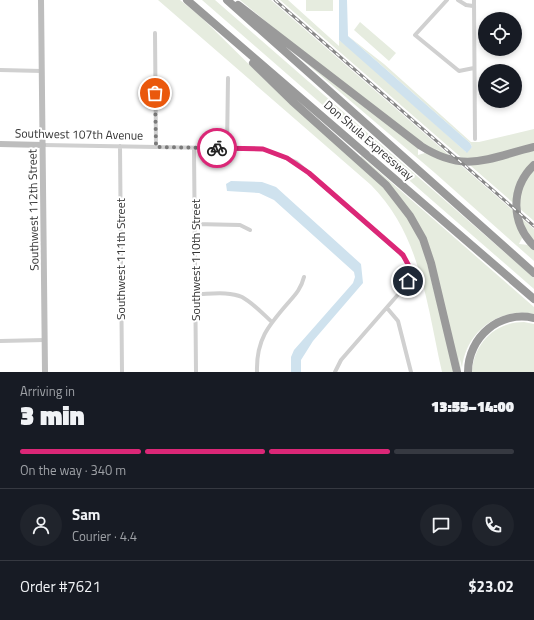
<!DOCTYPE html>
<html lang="en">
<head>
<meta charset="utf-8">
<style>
	body { margin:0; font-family:"Titillium Web",sans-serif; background:#20242c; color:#f1f3f6; height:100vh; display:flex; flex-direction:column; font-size:15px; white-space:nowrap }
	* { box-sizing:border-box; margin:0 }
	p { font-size:13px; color:#9ea1a6 }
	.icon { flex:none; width:22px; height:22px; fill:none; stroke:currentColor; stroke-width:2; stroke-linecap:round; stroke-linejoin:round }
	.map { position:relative; height:372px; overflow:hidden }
	.sheet { display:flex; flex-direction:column; background:#171b24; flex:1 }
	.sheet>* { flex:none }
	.fabs { position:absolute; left:478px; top:12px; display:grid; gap:8px }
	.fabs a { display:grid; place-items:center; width:44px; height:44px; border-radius:50%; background:#171b24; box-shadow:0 2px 6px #0003; font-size:20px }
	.pin { position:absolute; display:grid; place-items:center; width:34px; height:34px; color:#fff; margin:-17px; border:2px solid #fff; border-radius:50%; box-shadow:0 1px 4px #0007 }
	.courier { position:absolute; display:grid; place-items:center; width:40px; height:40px; margin:-20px; border:3px solid #db2777; border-radius:50%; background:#fff; color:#222; box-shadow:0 1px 5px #0007 }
	.summary em { font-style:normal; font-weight:800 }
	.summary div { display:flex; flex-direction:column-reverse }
	.summary { display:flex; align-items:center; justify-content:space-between; height:68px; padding:0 20px }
	h1 { font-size:26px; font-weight:800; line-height:30px }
	.bar { display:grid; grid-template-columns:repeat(4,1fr); gap:6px 4px; align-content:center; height:48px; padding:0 20px }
	.bar i { height:5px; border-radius:3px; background:#363941 }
	.bar .current { background:#db2777 }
	.bar p { grid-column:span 4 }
	.line { display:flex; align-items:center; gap:10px; padding:0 20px; border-top:1px solid #363941 }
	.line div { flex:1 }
	.round { display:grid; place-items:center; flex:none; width:42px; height:42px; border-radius:21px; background:#20242c }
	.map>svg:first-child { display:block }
	.green { fill:#e6ecdf }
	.water { fill:#cfe2ee }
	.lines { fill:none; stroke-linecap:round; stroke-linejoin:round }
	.street { stroke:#d0d0d0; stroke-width:4 }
	.secondary { stroke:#bdbdbd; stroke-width:6 }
	.highway { stroke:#9a9a9a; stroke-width:8 }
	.rail-casing { stroke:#888; stroke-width:3 }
	.rail { stroke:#fff; stroke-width:1.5; stroke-dasharray:4.5; stroke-linecap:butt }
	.done { stroke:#7a7a7a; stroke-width:4; stroke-dasharray:0 7.2 }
	.route { stroke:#db2777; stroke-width:5 }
	.labels { text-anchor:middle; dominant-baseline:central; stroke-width:4; stroke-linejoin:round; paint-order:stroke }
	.street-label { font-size:12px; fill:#333; stroke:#fff }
</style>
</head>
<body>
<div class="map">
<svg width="534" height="372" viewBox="0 0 534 372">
	<rect width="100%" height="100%" fill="#fff"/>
	<!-- green -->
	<path class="green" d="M 158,0 L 180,0 L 200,16 L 267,82 L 386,189 L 409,218 L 424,251 L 454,372 L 442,372 C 427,306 421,235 371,185 Z
		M 202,0 L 215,0 L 534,278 L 534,289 Z
		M 240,0 L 271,0 L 534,229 L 534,242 L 523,236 L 519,244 L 529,245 L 534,248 L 534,261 L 435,173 L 300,58 L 418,147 L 418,155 L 425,153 Z
		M 280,0 L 288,0 L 339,46 L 339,40 L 350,48 L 466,152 L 472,147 L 470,143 L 348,36 L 384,64 L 471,142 L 479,142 L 534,129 L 534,160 L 530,164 L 527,178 L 534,170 L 534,221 Z
		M 306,0 L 333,0 L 333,11 L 306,11 Z
		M 360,22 L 396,53 L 389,61 L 354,30 Z
		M 361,156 L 534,307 L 534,314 C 498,307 466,332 462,368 L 459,355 L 461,371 L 418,226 L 359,159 Z
		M 524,322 L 534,324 L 534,372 L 472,372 C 474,343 495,322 524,322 Z"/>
	<!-- water -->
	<path class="water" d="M 339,0 L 347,0 L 348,36 L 470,143 L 472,147 L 467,153 L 339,40 Z
		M 231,181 L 262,182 L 276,187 L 361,264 L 363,283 L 313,341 L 301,360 L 301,372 L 291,372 L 291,357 L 294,350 L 353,283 L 355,277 L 354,272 L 274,200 L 259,193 L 227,191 L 226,184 Z"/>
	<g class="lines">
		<!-- street -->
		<path class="street" d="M 447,0 L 415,35 L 459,71 L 474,68
			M 458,0 L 466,5 L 473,6
			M 474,0 L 475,139
			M 155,33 L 156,147
			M 0,70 L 42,71
			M 43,145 L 263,149 L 296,162 L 400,253 C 413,266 412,276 402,290 L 341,360 L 335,372
			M 120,146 L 122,372
			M 194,148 L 196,372
			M 227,148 L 228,78
			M 195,224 L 240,225 L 250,230
			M 195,294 C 210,294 229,291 242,297 C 253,303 263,314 272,322
			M 387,308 L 398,321 L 411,372
			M 0,341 L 45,340
			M 257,372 C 256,340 268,326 288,303 C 295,295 301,289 304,277"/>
		<!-- secondary -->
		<path class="secondary" d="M 41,0 L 45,372
			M 0,144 L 43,145"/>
		<!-- highway -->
		<path class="highway" d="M 187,0 L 534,299
			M 227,0 L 534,273
			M 238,5 L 421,146 C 465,174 488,158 534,147
			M 253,63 L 292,101 L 386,185 L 410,216 L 423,239 L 431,263 L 457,372
			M 534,165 C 510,188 511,223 534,246
			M 468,372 C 468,337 500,310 534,318"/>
		<!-- rail casing -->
		<g class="rail-casing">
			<path id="rail" d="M 275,0 L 534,226"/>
		</g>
		<!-- rail -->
		<use href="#rail" class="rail"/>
	</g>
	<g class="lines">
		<!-- done -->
		<path class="done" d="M 155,93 L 156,147 L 217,148"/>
		<!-- route -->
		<path class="route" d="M 217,148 L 263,149 L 287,158 L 309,173 L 403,255 L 410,268 L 408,281"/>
	</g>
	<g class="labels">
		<!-- street labels -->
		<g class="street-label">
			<text transform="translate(79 134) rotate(1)">Southwest 107th Avenue</text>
			<text transform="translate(369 140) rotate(41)">Don Shula Expressway</text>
			<text transform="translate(33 210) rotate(-91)">Southwest 112th Street</text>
			<text transform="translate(120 259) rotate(-90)">Southwest 111th Street</text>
			<text transform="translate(195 260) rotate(-90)">Southwest 110th Street</text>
		</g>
	</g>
</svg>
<div class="fabs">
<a><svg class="icon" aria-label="locate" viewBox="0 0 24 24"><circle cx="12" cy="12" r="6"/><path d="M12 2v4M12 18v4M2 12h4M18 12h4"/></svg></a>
<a><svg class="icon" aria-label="layers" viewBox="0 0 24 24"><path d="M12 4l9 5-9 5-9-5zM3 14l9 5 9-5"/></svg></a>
</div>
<div class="pin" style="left:155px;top:93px;background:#ea580c"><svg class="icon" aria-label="bag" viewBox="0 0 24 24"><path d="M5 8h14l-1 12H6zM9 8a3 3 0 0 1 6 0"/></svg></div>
<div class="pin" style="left:408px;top:281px;background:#1f2937"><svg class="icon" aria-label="home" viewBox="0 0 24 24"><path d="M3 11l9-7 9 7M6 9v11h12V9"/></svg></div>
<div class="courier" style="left:217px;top:148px"><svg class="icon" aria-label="bike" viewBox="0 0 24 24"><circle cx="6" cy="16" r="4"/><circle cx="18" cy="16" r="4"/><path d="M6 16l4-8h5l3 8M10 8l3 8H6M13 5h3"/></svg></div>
</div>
<section class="sheet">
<div class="summary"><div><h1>3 min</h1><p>Arriving in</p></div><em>13:55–14:00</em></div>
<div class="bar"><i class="current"></i><i class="current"></i><i class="current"></i><i></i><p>On the way · 340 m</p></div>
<div class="line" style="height:72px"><a class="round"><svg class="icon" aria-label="person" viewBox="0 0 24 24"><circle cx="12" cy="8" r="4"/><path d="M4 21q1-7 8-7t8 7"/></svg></a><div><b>Sam</b><p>Courier · 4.4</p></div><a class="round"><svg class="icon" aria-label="chat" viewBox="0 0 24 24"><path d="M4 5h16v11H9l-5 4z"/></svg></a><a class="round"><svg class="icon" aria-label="phone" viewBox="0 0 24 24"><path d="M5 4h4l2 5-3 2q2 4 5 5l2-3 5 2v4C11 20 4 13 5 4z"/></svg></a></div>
<div class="line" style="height:52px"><div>Order #7621</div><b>$23.02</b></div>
</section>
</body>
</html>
